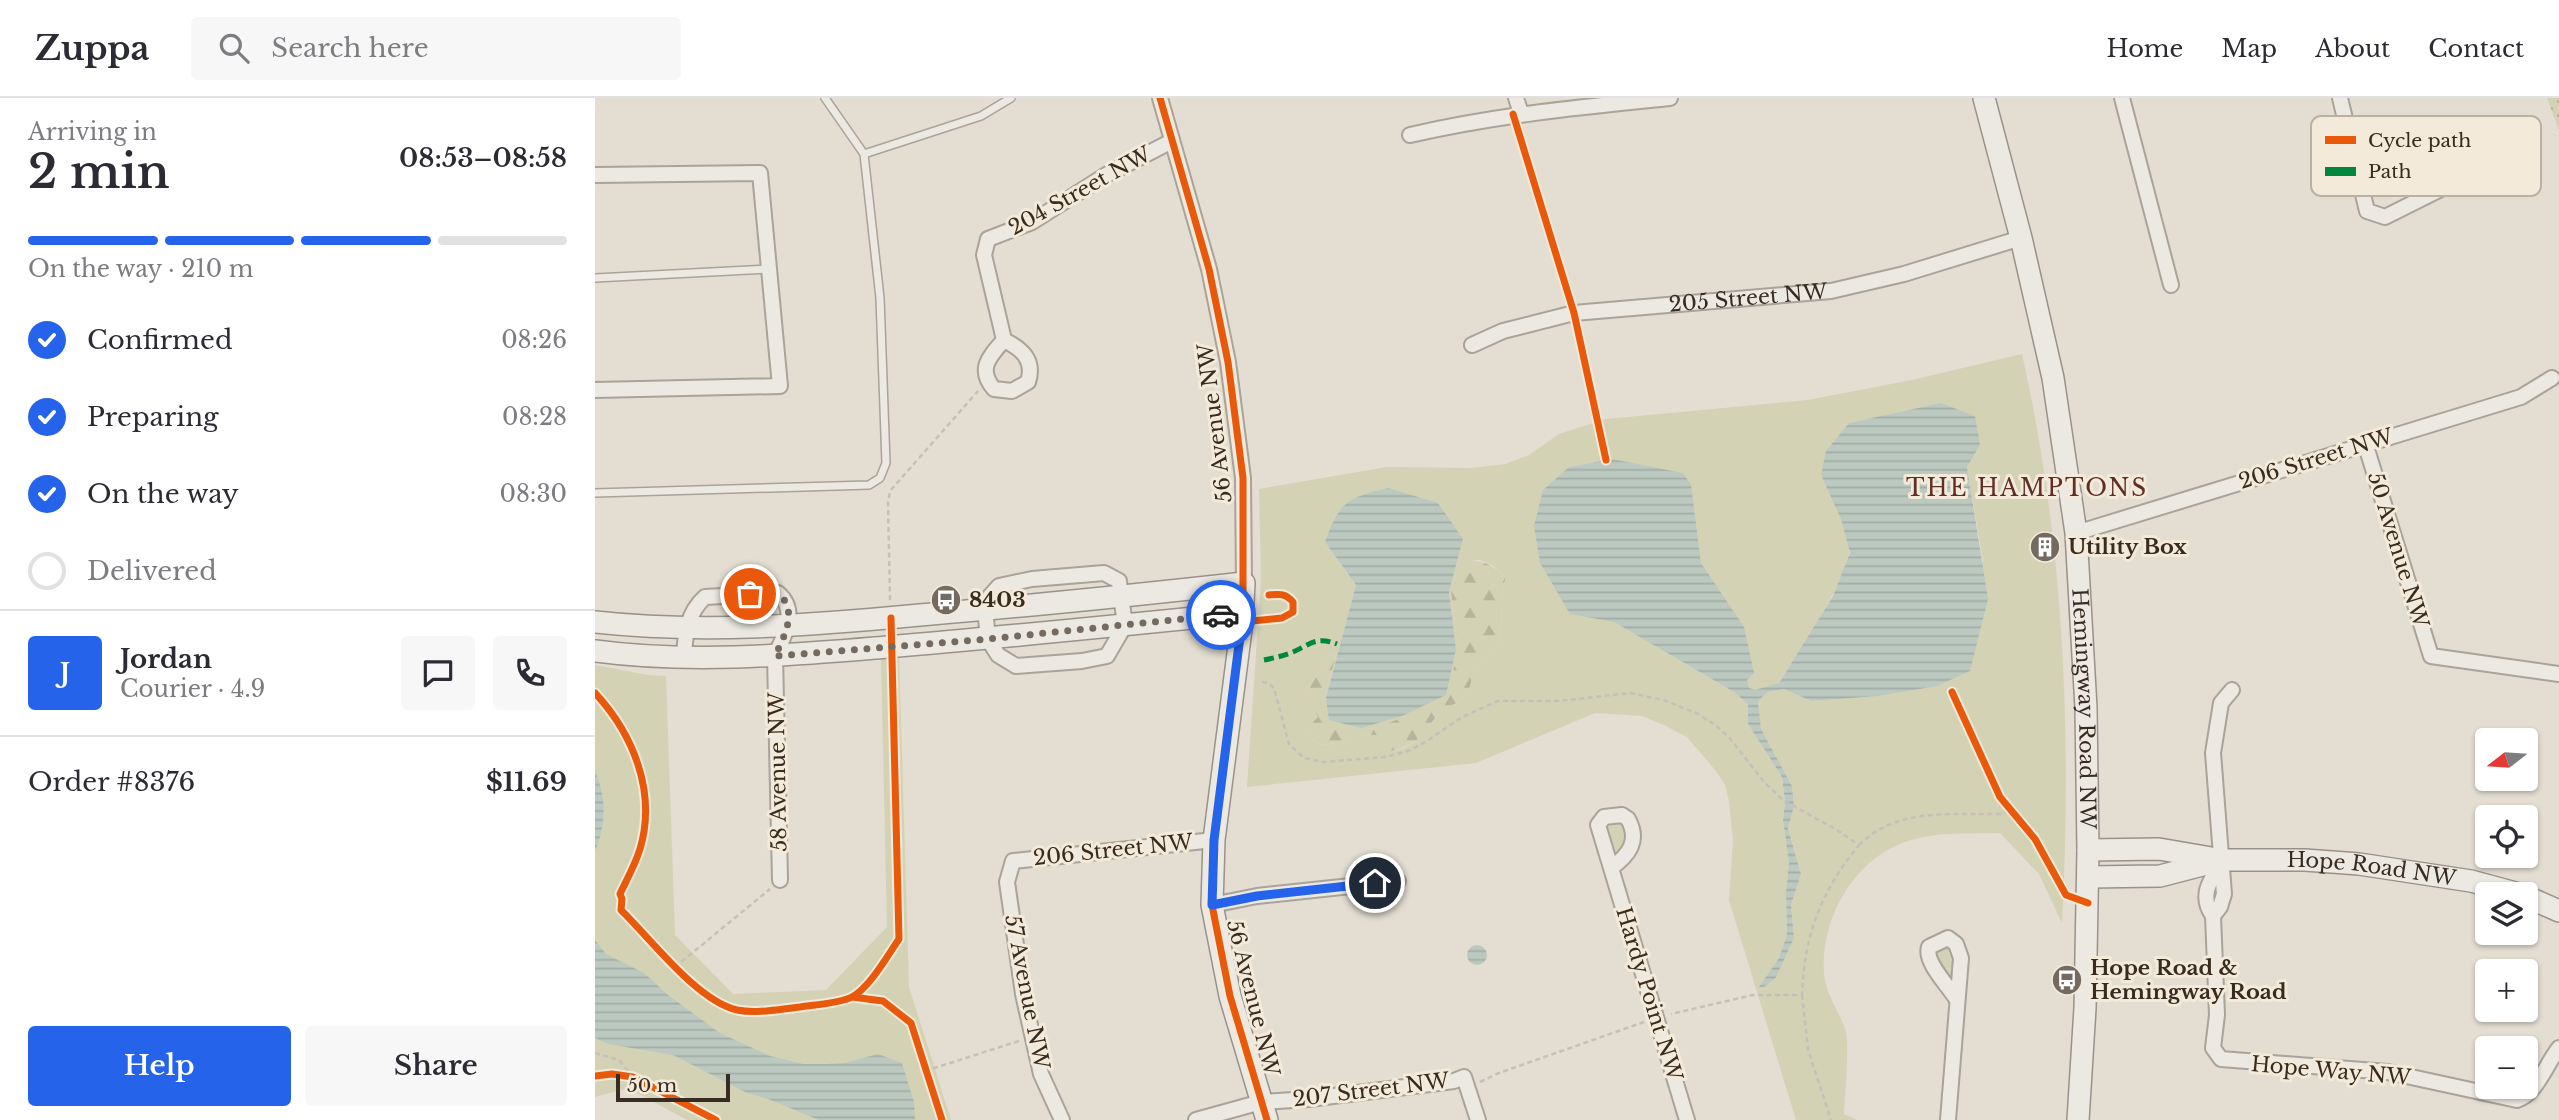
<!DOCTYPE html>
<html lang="en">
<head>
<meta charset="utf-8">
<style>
	body { margin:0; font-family:"Libre Baskerville",serif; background:#f7f7f7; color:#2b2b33; height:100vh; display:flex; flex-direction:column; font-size:26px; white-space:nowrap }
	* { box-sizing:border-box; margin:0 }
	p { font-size:23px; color:#7c7c81 }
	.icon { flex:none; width:38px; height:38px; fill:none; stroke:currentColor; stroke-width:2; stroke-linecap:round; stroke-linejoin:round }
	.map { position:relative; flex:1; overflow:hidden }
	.side { display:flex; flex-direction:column; background:#fff; width:595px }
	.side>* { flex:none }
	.needle { width:46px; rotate:253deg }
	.controls { position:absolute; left:1880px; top:630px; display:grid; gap:14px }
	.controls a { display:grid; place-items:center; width:63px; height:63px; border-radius:7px; background:#fff; box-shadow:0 2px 5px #0004; font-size:35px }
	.scale { position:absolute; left:21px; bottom:18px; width:114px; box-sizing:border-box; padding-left:7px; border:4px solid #382c22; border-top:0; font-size:19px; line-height:24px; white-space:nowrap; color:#382c22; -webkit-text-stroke:5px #f3ead9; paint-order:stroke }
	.pin { position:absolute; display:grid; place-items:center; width:60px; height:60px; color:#fff; margin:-30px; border:4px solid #fff; border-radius:50%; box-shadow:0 2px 7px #0007 }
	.courier { position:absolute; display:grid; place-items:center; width:70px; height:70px; margin:-35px; border:5px solid #2563eb; border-radius:50%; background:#fff; color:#222; box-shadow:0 2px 9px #0007 }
	.overview em { font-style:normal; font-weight:600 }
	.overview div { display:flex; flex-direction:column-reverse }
	.overview { display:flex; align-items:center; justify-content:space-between; height:119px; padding:0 28px }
	h1 { font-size:46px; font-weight:600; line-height:52px }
	.bar { display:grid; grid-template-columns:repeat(4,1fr); gap:10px 7px; align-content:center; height:84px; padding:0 28px }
	.bar i { height:9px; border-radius:5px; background:#e1e1e2 }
	.bar .on { background:#2563eb }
	.bar p { grid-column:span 4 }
	.line { display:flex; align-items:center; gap:18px; padding:0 28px; border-top:2px solid #e1e1e2 }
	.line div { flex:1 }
	.round { display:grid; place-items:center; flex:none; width:74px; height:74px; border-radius:7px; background:#f7f7f7 }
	ol { padding:0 28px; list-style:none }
	li { display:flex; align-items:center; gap:21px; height:77px }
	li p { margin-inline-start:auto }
	li .icon { padding:7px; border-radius:50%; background:#2563eb; color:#fff; stroke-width:4 }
	li:last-child { color:#7c7c81 }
	li i { width:38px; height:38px; border:4px solid #e1e1e2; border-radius:50% }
	.button { display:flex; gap:14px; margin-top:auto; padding:14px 28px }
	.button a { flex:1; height:80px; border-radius:7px; background:#2563eb; color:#fff; font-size:28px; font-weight:600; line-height:80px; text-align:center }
	.button a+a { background:#f7f7f7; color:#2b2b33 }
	header { display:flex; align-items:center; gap:42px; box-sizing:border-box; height:98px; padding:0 35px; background:#fff; border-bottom:2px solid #e1e1e2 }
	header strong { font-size:33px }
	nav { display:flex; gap:38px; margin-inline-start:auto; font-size:24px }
	.search { width:490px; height:63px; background:#f7f7f7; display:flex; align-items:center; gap:18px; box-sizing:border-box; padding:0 24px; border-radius:7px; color:#7c7c81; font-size:26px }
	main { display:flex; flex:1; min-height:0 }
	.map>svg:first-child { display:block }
	.grass { fill:url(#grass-dots) }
	.forest { fill:url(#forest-firs) }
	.park { fill:#d3d2b5; fill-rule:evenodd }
	.water { fill:url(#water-rules) }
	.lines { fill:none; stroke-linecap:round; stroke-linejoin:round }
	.lane-casing { stroke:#a9a39a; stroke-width:10 }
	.street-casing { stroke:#a9a39a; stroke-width:18 }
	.secondary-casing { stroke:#99928a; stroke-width:24 }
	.path { stroke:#c5c0b9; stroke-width:2.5; stroke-dasharray:5 3.5; stroke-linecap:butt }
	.lane { stroke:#ece9e2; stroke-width:7 }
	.street { stroke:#ece9e2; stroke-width:14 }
	.secondary { stroke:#ece9e2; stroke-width:21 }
	.quiet { stroke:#00873e; stroke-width:5; stroke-dasharray:10 5; stroke-linecap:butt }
	.cycleway-casing { stroke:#f3ead9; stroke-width:11 }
	.cycleway { stroke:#e8590c; stroke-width:7 }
	.done { stroke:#746a60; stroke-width:7; stroke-dasharray:0 12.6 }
	.route { stroke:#2563eb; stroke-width:9 }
	.labels { text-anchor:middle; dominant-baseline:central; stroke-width:6; stroke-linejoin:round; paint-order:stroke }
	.street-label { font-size:21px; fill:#382c22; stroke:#f3ead9 }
	.poi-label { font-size:21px; font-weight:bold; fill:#382c22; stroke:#f3ead9; text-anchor:start }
	.neighbourhood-label { font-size:23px; letter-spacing:2px; fill:#612e25; stroke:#f3ead9 }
	.key { fill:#f3ead9; stroke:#bbb1a2; stroke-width:2 }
	.key-label { font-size:19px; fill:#382c22 }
</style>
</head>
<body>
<header>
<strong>Zuppa</strong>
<div class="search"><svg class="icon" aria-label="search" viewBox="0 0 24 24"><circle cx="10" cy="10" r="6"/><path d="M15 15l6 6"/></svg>Search here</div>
<nav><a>Home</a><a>Map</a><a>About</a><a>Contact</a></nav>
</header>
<main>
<section class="side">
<div class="overview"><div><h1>2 min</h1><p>Arriving in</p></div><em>08:53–08:58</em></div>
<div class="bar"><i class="on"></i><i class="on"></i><i class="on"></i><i></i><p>On the way · 210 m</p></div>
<ol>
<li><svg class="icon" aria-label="check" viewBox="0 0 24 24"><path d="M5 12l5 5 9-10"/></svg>Confirmed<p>08:26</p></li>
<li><svg class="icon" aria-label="check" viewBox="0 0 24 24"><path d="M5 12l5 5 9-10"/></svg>Preparing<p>08:28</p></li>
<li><svg class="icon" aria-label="check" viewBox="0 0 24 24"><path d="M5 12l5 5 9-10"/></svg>On the way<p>08:30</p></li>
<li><i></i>Delivered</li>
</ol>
<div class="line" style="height:126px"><b class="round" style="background:#2563eb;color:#fff">J</b><div><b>Jordan</b><p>Courier · 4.9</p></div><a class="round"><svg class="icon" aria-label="chat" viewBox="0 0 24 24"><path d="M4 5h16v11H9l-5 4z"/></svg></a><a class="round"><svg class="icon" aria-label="phone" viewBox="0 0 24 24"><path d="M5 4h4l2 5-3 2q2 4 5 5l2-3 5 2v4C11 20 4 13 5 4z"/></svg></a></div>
<div class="line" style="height:91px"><div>Order #8376</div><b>$11.69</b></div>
<div class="button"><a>Help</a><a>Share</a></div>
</section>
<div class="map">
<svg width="1964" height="1022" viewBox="0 0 1964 1022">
	<defs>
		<pattern id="grass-dots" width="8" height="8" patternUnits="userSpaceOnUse" patternTransform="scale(1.75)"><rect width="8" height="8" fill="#d3d2b5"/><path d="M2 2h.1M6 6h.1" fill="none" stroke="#b6b49b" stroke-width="1.8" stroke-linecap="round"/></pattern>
		<pattern id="forest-firs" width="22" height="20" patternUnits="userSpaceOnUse" patternTransform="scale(1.75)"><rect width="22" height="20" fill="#d3d2b5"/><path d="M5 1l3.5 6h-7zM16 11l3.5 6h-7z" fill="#b6b49b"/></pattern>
		<pattern id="water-rules" width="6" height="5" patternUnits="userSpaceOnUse" patternTransform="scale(1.75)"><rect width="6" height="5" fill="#bbc9c0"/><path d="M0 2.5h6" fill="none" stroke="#a2ada5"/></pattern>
	</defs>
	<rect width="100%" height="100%" fill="#e3ddd2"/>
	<!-- grass -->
	<path class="grass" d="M 1952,0 L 1964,0 L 1964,32 Z"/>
	<!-- forest -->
	<path class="forest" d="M 864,462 C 887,462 893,464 911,479 C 904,500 910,524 902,546 C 898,557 885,567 877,577 C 877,588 872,599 862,605 C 859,607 855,607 852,609 C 829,626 832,646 796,653 L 788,636 C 780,638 773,636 765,637 C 744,640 734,657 713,638 L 718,624 L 714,589 L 735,557 L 741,558 L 730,597 L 764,632 L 809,619 L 863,551 L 856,494 Z"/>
	<!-- park -->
	<path class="park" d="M 1427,256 C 1469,442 1477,635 1467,825 L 1444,776 L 1405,735 C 1373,736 1335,733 1305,746 C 1255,766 1225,825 1229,876 C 1231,897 1244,913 1250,931 C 1255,944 1250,999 1249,1016 L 1262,1022 L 1201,1022 L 1134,802 L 1138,743 L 1134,703 L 1130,687 L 1121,673 L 1092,639 L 1069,627 L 1047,618 L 1000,615 L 881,665 L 652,689 L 666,480 L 664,391 L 792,369 L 877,370 L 910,366 L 934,357 L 964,336 L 1011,321 L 1213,302 L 1317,282 ZM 1301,316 L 1385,347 L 1372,369 L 1388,463 L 1342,588 L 1284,598 L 1216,603 L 1189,591 L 1173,594 L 1163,603 L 1166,631 L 1197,688 L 1199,708 L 1193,729 L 1206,776 L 1196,807 L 1199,840 L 1169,889 L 1165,888 L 1184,860 L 1192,837 L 1191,794 L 1194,765 L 1188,722 L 1190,704 L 1187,679 L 1153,626 L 1153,606 L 1139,594 L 1019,524 L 974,369 L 1017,361 L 1101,437 L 1106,465 L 1119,488 L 1154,591 L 1160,593 L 1184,585 C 1199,560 1256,477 1254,453 C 1253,427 1237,400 1226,377 L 1254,325 ZM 868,441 L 854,494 L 861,551 L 731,600 L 761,487 L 730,444 ZM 885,462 L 898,468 L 911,479 C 904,500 910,524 902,546 C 898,557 885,567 877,577 C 877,588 872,599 862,605 C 859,607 855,607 852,609 C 830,625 828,650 796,653 L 795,644 L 788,636 C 780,638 773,636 765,637 C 744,640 734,657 713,638 L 718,624 L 723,619 L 716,604 L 714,589 L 735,557 L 741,558 L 730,597 L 731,623 C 741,626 754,632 764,632 C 786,633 832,607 853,597 L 863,551 L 856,494 L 864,463 Z
		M 304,559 L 314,889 L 356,1022 L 92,1022 L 33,990 L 0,999 L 0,567 L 53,577 L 71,578 L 80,837 L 138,896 L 231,892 L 292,829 L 286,561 Z
		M 1020,721 L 1032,725 L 1032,746 L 1018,763 L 1008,727 Z
		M 1361,846 L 1358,890 L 1334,849 Z"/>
	<!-- water -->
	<path class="water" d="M 1346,305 L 1380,318 L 1385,347 L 1372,369 L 1393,501 L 1375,573 L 1342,588 L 1284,598 L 1216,603 L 1189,591 L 1173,594 L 1163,603 L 1166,631 L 1197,688 L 1199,708 L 1193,730 L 1206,776 L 1196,807 L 1199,840 L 1180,881 L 1169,889 L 1164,889 L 1184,860 L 1192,837 L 1191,794 L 1194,765 L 1188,722 L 1190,704 L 1187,679 L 1153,626 L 1153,606 L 1139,594 L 1019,524 L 975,516 L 945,465 L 939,428 L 948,392 L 974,369 L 1017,361 L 1088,375 L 1096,387 L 1106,465 L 1149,529 L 1159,575 L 1152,582 L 1154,590 L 1160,592 L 1184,585 L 1238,498 L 1255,455 L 1246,421 L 1226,377 L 1231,353 L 1254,325 Z
		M 793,390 L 843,405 L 868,441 L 854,494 L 861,551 L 851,597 L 807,618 L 766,630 L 734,622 L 731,600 L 761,487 L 730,444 C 745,403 752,400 793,390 Z
		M 0,673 C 12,703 11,724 0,754 Z
		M 0,842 L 11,856 L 49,875 L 73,897 L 125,935 L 175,958 L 208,966 L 231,966 L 249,965 L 283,956 L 307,965 L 319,1004 L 320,1022 L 224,1022 L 173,1001 L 152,995 L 78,957 L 13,946 L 0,940 Z
		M872 857a10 10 0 1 1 20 0a10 10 0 1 1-20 0Z"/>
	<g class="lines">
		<!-- lane casing -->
		<g class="lane-casing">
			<path id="lane" d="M 269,56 L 386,18 L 416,0
				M 0,180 L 174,171
				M 0,395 L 274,387 L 285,380 L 291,365 L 285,200 L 269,56 L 230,0"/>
		</g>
		<!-- street casing -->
		<g class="street-casing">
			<g id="street">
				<path d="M 565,0 L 614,171 L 633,264 L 648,380 L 649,485"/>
				<path d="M 921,0 L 926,15"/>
				<path d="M 1527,0 L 1576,187"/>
				<path d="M 1745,0 L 1772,113 L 1790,119 L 1874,77"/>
				<path d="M 815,37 C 901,17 986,9 1075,0"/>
				<path d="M 0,77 L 165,75 L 185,288 L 0,292"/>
				<path d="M 409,242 C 427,251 440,262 433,284 L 417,293 L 399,291 C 382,271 394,259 409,242 L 389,157 L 393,141 L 437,124 L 511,77 L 577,43"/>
				<path id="s1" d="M 877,247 L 908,233 L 979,215 L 1236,193 L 1309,176 L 1426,140"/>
				<path d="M 1770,345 L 1836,558 L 1964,576"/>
				<path d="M 1481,435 L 1926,299 L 1957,280"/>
				<path d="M 509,475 L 524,483 L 530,527 L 512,558 L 487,563 L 421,568 L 403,557 L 393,541 L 390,511 L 395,498 L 404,488 L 437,481 Z"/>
				<path d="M 89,559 C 90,537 92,515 110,499 L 183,495 C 204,513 189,538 180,558 L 185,782"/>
				<path d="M 1628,762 C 1616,781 1603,797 1618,818 L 1622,917 L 1618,950 L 1626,961 L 1793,974 L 1922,1002 C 1942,995 1951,966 1964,950"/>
				<path d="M 1016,770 L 1003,727 L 1009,719 L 1027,717 L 1033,721 C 1045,743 1034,757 1016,770 L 1092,1022"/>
				<path d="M 617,807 L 662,798 L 803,783"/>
				<path d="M 1618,818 L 1625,809 L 1629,796 L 1618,655 L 1626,605 L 1637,592"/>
				<path d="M 467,1022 L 446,976 L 428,896 L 412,784 L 418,763 L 619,742"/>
				<path d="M 601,1022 L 666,1004 L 714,1001 L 859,983 L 869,979 L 883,1022"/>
				<path d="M 1353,1022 L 1366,860 L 1361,846 L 1353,840 L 1334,849 C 1329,864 1353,887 1362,902"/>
			</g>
		</g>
		<!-- secondary casing -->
		<g class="secondary-casing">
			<g id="secondary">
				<path id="s2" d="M 1389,0 L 1426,140 L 1458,280 L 1481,435 L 1491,610 L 1493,752 L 1490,910 L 1483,1022"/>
				<path d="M 0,524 C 108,536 217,527 325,517 C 433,508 541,497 649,485 L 647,524 L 619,742 L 617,807 L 635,898 L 672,1022"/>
				<path d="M 0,553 C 97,566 195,557 292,549 C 411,539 529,527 648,515"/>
				<path id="s3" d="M 1493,752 L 1564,751 L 1628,762 L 1710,762 L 1764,766 L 1876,783 L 1924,796"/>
				<path d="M 1493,779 L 1565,778 L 1619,764"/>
				<path d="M 1930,798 L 1964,813"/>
			</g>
		</g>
		<!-- path -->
		<path class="path" d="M 295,502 L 293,405 L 295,393 L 383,293
			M 667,584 L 673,585 L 679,590 L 694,646 L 709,660 L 728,664 L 790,659 L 813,653 L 832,643 L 867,619 L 903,603 L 964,603 L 1035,595 L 1069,602 L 1103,616 L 1120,627 L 1134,639 L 1169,684 L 1188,702 L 1242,732 L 1264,747 C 1226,793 1209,838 1207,897 L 1158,897 L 1076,916
			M 1264,747 C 1302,709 1356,717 1405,716 L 1415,713
			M 80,869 L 175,791
			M 1207,897 L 1213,951 L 1236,1022
			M 0,955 L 24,962 L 38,979
			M 330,973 L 424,943
			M 885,984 L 904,975 L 1049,924"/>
		<!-- lane -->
		<use href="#lane" class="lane"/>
		<!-- street -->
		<use href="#street" class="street"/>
		<!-- secondary -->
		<use href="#secondary" class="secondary"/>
		<!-- quiet -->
		<path class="quiet" d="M 669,562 C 679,560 688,558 698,554 C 716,546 721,538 742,546"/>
		<!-- cycleway casing -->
		<g class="cycleway-casing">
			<path id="cycleway" d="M 565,0 L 614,171 L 633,264 L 648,380 L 648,515 L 619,742 L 617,807 L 635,898 L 672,1022
				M 918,16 L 979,215 L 1011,362
				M 647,524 L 687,520 L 698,514 L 698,504 C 690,495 685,496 674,497
				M 1357,594 L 1405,699 L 1440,741 L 1471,797 L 1493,805
				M 0,595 C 38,636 62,694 45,751 C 40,767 32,781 25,796 L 27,801 L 26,812 C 55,840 102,903 142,912 C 162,916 185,911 205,909 C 218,907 246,905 257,899 C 275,889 293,857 304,841 L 296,520
				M 257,899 L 288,903 L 316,925 L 347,1022
				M 0,978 L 17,976 L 38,979 L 121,1022"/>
		</g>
		<!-- cycleway -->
		<use href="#cycleway" class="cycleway"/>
	</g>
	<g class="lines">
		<!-- done -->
		<path class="done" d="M 155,496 L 183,495 C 204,513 189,538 180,558 L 393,541 L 626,517"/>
		<!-- route -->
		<path class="route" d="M 626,517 L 648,515 L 619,742 L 617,807 L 662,798 L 780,785"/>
	</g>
	<!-- icons -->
	<defs>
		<g id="building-disc" transform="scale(1.575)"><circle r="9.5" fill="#746a60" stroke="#f3ead9"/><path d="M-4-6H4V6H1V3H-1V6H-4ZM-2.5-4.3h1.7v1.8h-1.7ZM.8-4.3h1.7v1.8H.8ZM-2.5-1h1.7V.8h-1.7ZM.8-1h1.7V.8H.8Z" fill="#fff"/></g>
		<g id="bus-disc" transform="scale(1.575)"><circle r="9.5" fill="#746a60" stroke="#f3ead9"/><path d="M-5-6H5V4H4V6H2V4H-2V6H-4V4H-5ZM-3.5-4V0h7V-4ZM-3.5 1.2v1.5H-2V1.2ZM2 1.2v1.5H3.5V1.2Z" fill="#fff"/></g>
	</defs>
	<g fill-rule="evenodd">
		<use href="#building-disc" x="1450" y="449"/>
		<use href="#bus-disc" x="351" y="502"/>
		<use href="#bus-disc" x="1472" y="882"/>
	</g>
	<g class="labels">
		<!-- street labels -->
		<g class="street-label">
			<text transform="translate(485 93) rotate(-29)">204 Street NW</text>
			<text stroke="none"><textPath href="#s1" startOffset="282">205 Street NW</textPath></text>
			<text transform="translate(620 325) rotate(-97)">56 Avenue NW</text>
			<text transform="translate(1721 361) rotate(-17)">206 Street NW</text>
			<text transform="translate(1803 452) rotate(73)">50 Avenue NW</text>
			<text stroke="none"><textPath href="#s2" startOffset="621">Hemingway Road NW</textPath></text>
			<text transform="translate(183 674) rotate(-91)">58 Avenue NW</text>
			<text transform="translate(518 752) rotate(-6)">206 Street NW</text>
			<text stroke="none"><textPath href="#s3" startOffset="285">Hope Road NW</textPath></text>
			<text transform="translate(432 894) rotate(79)">57 Avenue NW</text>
			<text transform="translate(1054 896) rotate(73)">Hardy Point NW</text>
			<text transform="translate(658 900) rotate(76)">56 Avenue NW</text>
			<text transform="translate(1736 973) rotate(5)">Hope Way NW</text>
			<text transform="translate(776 992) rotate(-7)">207 Street NW</text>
		</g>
		<!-- poi labels -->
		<g class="poi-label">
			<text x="1473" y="449">Utility Box</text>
			<text x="374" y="502">8403</text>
			<text x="1495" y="870">Hope Road &amp;<tspan x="1495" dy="24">Hemingway Road</tspan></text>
		</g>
		<!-- neighbourhood labels -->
		<g class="neighbourhood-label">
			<text x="1432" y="390">THE HAMPTONS</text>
		</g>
	</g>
	<!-- legend -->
	<rect x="1716" y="18" width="230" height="80" rx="10" class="key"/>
	<rect x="1730" y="38" width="31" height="8" fill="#e8590c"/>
	<rect x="1730" y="69" width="31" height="9" fill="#00873e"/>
	<g class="key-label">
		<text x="1773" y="49">Cycle path</text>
		<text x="1773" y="80">Path</text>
	</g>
</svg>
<div class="controls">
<a><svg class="needle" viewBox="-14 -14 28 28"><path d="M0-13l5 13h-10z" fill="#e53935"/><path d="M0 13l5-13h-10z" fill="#7c7c81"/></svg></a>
<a><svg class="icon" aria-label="locate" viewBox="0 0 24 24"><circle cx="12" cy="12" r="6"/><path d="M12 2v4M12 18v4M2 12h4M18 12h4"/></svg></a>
<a><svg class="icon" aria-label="layers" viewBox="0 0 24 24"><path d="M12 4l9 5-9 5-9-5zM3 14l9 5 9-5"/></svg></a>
<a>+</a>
<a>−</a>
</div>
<div class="scale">50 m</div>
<div class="pin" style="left:155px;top:496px;background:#ea580c"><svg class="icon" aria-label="bag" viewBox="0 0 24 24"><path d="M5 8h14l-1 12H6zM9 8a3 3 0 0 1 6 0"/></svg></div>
<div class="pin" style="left:780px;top:785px;background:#1f2937"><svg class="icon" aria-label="home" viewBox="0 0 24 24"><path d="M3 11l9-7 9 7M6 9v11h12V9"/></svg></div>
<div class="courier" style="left:626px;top:517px"><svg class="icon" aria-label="car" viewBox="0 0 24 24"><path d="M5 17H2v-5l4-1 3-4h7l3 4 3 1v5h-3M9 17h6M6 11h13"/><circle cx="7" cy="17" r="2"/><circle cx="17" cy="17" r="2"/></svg></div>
</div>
</main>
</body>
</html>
